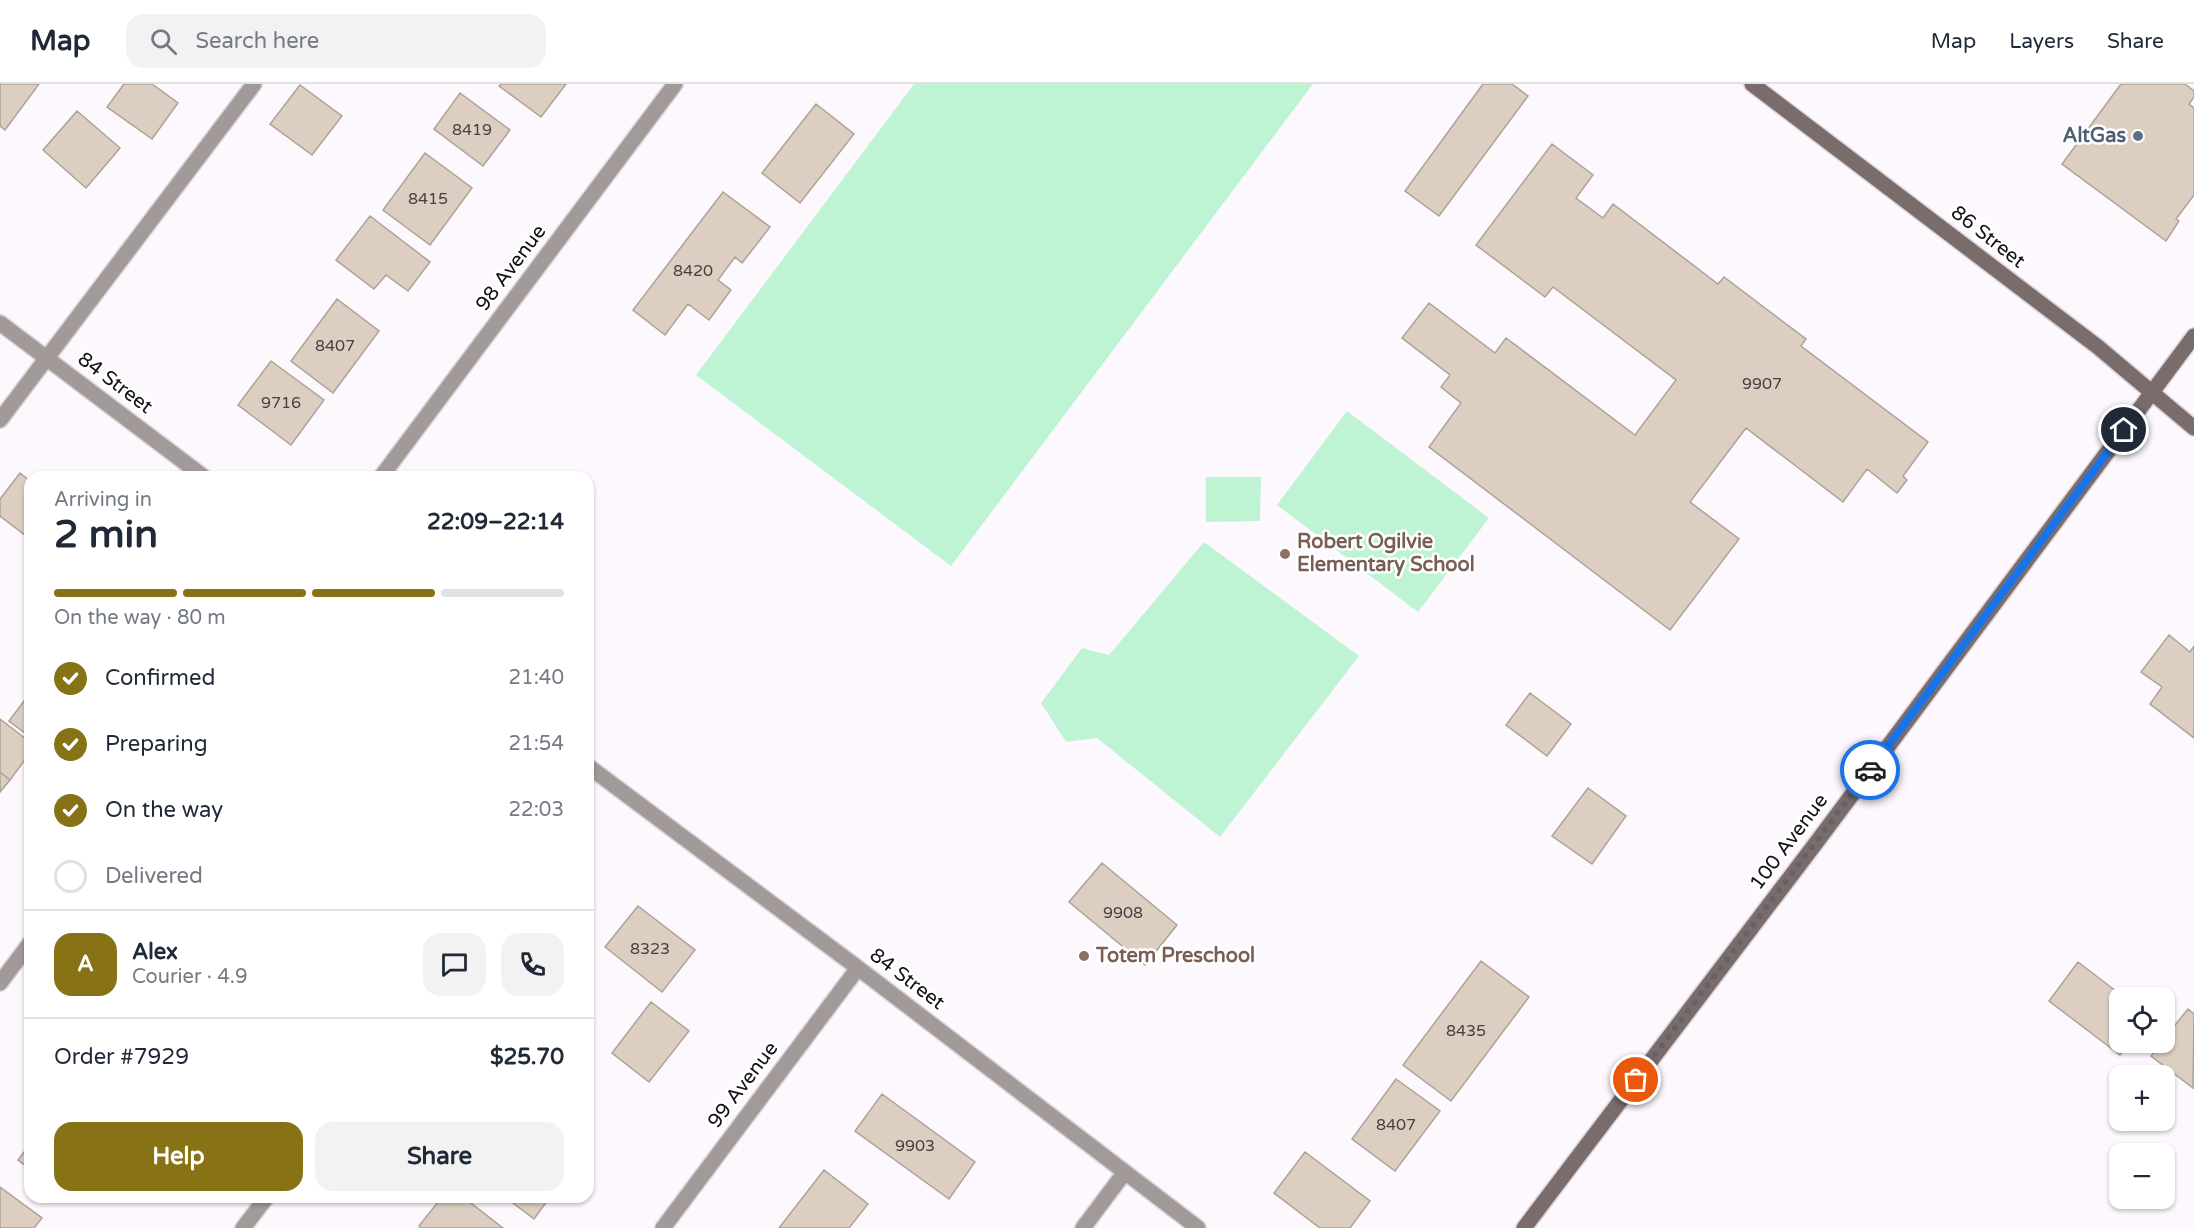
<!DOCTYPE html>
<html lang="en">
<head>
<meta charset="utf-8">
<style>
	body { margin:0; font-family:"Varela Round",sans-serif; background:#f2f2f3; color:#1f2937; height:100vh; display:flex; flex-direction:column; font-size:22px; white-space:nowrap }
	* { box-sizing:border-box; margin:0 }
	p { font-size:20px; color:#747a83 }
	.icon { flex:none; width:33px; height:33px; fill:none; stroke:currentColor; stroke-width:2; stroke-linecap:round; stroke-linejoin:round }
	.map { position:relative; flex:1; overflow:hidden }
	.details { position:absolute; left:24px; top:387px; width:570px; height:732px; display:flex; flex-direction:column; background:#fff; border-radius:18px; box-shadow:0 2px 4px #0004 }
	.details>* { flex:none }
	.fabs { position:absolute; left:2109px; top:903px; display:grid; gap:12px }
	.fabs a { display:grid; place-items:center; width:66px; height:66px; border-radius:12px; background:#fff; box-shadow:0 2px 4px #0004; font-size:30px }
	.pin { position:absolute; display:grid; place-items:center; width:51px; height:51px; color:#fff; margin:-26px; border:3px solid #fff; border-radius:50%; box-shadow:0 2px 6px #0007 }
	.courier { position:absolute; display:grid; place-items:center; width:60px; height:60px; margin:-30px; border:4px solid #1a73e8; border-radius:50%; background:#fff; color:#222; box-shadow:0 2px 8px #0007 }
	.summary em { font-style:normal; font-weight:700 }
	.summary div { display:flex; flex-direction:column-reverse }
	.summary { display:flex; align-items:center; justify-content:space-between; height:102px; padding:0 30px }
	h1 { font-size:39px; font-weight:700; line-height:45px }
	.bar { display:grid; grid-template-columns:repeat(4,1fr); gap:9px 6px; align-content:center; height:72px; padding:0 30px }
	.bar i { height:8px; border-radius:4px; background:#e0e1e3 }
	.bar .current { background:#877316 }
	.bar p { grid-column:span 4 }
	.line { display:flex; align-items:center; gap:15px; padding:0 30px; border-top:2px solid #e0e1e3 }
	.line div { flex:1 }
	.round { display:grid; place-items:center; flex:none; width:63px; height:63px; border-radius:18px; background:#f2f2f3 }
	ol { padding:0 30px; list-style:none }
	li { display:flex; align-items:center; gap:18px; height:66px }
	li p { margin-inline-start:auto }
	li .icon { padding:6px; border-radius:50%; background:#877316; color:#fff; stroke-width:4 }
	li:last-child { color:#747a83 }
	li i { width:33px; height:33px; border:3px solid #e0e1e3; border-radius:50% }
	.action { display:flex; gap:12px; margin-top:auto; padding:12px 30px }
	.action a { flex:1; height:69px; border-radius:18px; background:#877316; color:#fff; font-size:24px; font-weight:700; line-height:69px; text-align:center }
	.action a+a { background:#f2f2f3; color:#1f2937 }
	header { display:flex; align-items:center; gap:36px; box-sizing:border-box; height:84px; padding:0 30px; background:#fff; border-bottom:2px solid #e0e1e3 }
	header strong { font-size:28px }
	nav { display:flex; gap:33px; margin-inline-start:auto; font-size:21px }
	.search { width:420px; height:54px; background:#f2f2f3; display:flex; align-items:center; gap:15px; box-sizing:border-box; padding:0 21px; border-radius:18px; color:#747a83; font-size:22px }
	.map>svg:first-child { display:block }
	.green { fill:#bef4d3 }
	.building { fill:#dccfc2; stroke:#aea195; stroke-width:1.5 }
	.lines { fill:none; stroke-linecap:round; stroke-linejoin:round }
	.lane-casing { stroke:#d8d3d9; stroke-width:18 }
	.street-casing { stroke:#d8d3d9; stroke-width:18 }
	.secondary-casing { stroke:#d8d3d9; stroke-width:18 }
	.lane { stroke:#a29a99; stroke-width:15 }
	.street { stroke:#a29a99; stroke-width:15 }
	.secondary { stroke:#796c6b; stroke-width:15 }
	.done { stroke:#666267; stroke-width:6; stroke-dasharray:0 10.8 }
	.route { stroke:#1a73e8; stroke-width:8 }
	.service-dot { fill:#5c6f8a; stroke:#fff; stroke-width:2 }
	.education-dot { fill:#8d6e63; stroke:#fff; stroke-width:2 }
	.labels { text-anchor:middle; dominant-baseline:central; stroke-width:5; stroke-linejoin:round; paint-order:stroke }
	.number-label { font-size:16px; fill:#474041 }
	.service-label { font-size:20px; font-weight:bold; fill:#4e5e75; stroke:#fff; text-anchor:end }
	.street-label { font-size:20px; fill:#151116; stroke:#fff }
	.education-label { font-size:20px; font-weight:bold; fill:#785e54; stroke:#fff; text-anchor:start }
</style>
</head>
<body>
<header>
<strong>Map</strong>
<div class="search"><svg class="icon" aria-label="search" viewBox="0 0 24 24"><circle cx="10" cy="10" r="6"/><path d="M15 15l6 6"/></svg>Search here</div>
<nav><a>Map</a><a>Layers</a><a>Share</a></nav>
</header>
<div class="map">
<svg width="2194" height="1144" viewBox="0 0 2194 1144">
	<rect width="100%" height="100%" fill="#fdf8fe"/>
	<!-- green -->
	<path class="green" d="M 914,0 L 1313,0 L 951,482 L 696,291 Z
		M 1347,327 L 1489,434 L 1418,528 L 1277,421 Z
		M 1206,393 L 1261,393 L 1260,437 L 1206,438 Z
		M 1204,458 L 1359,572 L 1220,753 L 1097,654 L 1066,658 L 1041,619 L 1082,564 L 1109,571 Z"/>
	<!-- building -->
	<path class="building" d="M 0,0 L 39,0 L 5,46 L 0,42 Z
		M 124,0 L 152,0 L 178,19 L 152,55 L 107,23 Z
		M 501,0 L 566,0 L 541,33 L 499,2 Z
		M 1483,0 L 1512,0 L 1528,12 L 1439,132 L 1405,107 Z
		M 2121,0 L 2185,0 L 2194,7 L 2194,13 L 2189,20 L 2194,24 L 2194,111 L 2176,135 L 2179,137 L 2166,157 L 2062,80 Z
		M 300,1 L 342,32 L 312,71 L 270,40 Z
		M 460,9 L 510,46 L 483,82 L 434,45 Z
		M 816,20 L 854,50 L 800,119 L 762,89 Z
		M 77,27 L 120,64 L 86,104 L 43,66 Z
		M 1552,60 L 1593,91 L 1576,114 L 1603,134 L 1613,120 L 1718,200 L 1724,193 L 1806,255 L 1801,262 L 1928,358 L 1903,392 L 1907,396 L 1897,409 L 1867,385 L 1843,418 L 1746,344 L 1690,418 L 1739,455 L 1670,546 L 1429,363 L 1461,319 L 1441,303 L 1450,291 L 1402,254 L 1429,219 L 1495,269 L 1506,254 L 1635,351 L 1676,296 L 1553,203 L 1545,213 L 1476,161 Z
		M 425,69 L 472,104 L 430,161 L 383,126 Z
		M 723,108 L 770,143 L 742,179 L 735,173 L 718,196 L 731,206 L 709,236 L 688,220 L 665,251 L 633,226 Z
		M 370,132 L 430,178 L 408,207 L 386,191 L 374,205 L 336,176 Z
		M 337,215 L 379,247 L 333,309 L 291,277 Z
		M 271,277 L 324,316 L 291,361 L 238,321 Z
		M 20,389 L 30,397 L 30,455 L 0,432 L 0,415 Z
		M 2169,551 L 2190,568 L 2194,562 L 2194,654 L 2150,620 L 2162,603 L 2141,588 Z
		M 30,609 L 30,653 L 9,637 Z
		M 1530,609 L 1571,640 L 1547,672 L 1506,641 Z
		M 0,635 L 30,658 L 30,669 L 10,696 L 0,688 Z
		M 0,688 L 10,696 L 0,708 Z
		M 1588,704 L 1626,732 L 1592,780 L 1552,752 Z
		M 1102,779 L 1177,841 L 1145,881 L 1069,818 Z
		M 638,822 L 695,866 L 662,908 L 605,863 Z
		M 1481,877 L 1529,913 L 1451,1017 L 1403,981 Z
		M 2078,878 L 2125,914 L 2120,914 L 2120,958 L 2130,958 L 2120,971 L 2049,917 Z
		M 651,918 L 689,947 L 649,998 L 612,969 Z
		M 2188,925 L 2194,930 L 2193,1004 L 2151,972 L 2162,958 L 2164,958 L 2164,955 Z
		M 1396,995 L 1440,1027 L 1395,1087 L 1352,1055 Z
		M 882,1010 L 975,1078 L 949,1115 L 855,1047 Z
		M 30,1060 L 30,1085 L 18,1076 Z
		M 1305,1068 L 1370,1117 L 1350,1144 L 1320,1144 L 1274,1109 Z
		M 824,1086 L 868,1120 L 849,1144 L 779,1144 Z
		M 0,1103 L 42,1134 L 34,1144 L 0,1144 Z
		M 442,1113 L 463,1113 L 503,1144 L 421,1144 L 419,1142 Z
		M 505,1113 L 550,1113 L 534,1135 Z"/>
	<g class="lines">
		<!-- lane casing -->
		<g class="lane-casing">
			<path id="lane" d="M 0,336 L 254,0
				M 243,1144 L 267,1113
				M 1083,1144 L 1125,1088"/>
		</g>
		<!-- street casing -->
		<g class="street-casing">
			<path id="street" d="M 0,239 L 204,393
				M 381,393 L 675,0
				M 588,682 L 858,884 L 1198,1144
				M 0,899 L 30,859
				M 663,1144 L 858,884"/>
		</g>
		<!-- secondary casing -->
		<g class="secondary-casing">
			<path id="secondary" d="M 1752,0 L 2098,263 L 2194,344
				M 1524,1144 L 1819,755 L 2194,252"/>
		</g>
		<!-- lane -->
		<use href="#lane" class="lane"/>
		<!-- street -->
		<use href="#street" class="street"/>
		<!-- secondary -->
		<use href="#secondary" class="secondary"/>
	</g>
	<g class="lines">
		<!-- done -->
		<path class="done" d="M 1636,996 L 1870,686"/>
		<!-- route -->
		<path class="route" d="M 1870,686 L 2124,346"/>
	</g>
	<!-- markers -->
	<circle class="service-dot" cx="2138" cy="52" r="6"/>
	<g class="education-dot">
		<circle cx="1285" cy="470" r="6"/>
		<circle cx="1084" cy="872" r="6"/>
	</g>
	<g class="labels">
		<!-- number labels -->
		<g class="number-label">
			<text x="472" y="46">8419</text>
			<text x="428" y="115">8415</text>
			<text x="693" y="187">8420</text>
			<text x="335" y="262">8407</text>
			<text x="1762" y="300">9907</text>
			<text x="281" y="319">9716</text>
			<text x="1123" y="829">9908</text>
			<text x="650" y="865">8323</text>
			<text x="1466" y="947">8435</text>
			<text x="1396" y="1041">8407</text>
			<text x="915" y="1062">9903</text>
		</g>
		<!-- service labels -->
		<g class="service-label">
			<text x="2126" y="52">AltGas</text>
		</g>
		<!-- street labels -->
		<g class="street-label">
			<text transform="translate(1988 153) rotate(38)">86 Street</text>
			<text transform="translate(511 184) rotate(-53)">98 Avenue</text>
			<text transform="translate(115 299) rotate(37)">84 Street</text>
			<text transform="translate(1789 758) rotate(-53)">100 Avenue</text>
			<text transform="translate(907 895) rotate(37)">84 Street</text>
			<text transform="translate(743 1001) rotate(-53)">99 Avenue</text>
		</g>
		<!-- education labels -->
		<g class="education-label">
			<text x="1297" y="458">Robert Ogilvie<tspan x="1297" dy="23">Elementary School</tspan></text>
			<text x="1096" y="872">Totem Preschool</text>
		</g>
	</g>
</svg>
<div class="fabs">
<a><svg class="icon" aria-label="locate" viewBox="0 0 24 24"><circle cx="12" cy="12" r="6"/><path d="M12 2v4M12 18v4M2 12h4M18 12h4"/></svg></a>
<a>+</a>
<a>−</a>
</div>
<div class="pin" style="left:1636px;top:996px;background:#ea580c"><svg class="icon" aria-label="bag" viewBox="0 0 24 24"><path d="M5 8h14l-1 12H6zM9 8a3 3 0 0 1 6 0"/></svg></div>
<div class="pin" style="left:2124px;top:346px;background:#1f2937"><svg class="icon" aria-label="home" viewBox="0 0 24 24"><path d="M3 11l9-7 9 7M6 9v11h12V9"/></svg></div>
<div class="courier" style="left:1870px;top:686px"><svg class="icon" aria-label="car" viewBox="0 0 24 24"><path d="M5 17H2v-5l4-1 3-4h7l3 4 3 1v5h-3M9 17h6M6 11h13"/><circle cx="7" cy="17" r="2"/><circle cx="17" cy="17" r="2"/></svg></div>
<section class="details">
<div class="summary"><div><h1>2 min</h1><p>Arriving in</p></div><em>22:09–22:14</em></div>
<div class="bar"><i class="current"></i><i class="current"></i><i class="current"></i><i></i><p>On the way · 80 m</p></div>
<ol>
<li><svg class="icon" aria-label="check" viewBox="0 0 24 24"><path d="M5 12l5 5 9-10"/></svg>Confirmed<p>21:40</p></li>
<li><svg class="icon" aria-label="check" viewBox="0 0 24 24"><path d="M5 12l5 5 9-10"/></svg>Preparing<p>21:54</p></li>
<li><svg class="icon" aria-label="check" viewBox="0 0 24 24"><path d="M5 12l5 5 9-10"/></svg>On the way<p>22:03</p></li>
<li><i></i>Delivered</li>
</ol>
<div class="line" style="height:108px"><b class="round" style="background:#877316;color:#fff">A</b><div><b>Alex</b><p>Courier · 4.9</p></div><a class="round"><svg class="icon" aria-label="chat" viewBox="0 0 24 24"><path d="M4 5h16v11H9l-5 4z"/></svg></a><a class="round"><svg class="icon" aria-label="phone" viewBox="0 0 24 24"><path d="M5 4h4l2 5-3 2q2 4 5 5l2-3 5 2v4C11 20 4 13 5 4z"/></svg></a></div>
<div class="line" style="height:78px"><div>Order #7929</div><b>$25.70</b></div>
<div class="action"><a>Help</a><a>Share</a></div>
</section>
</div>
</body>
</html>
